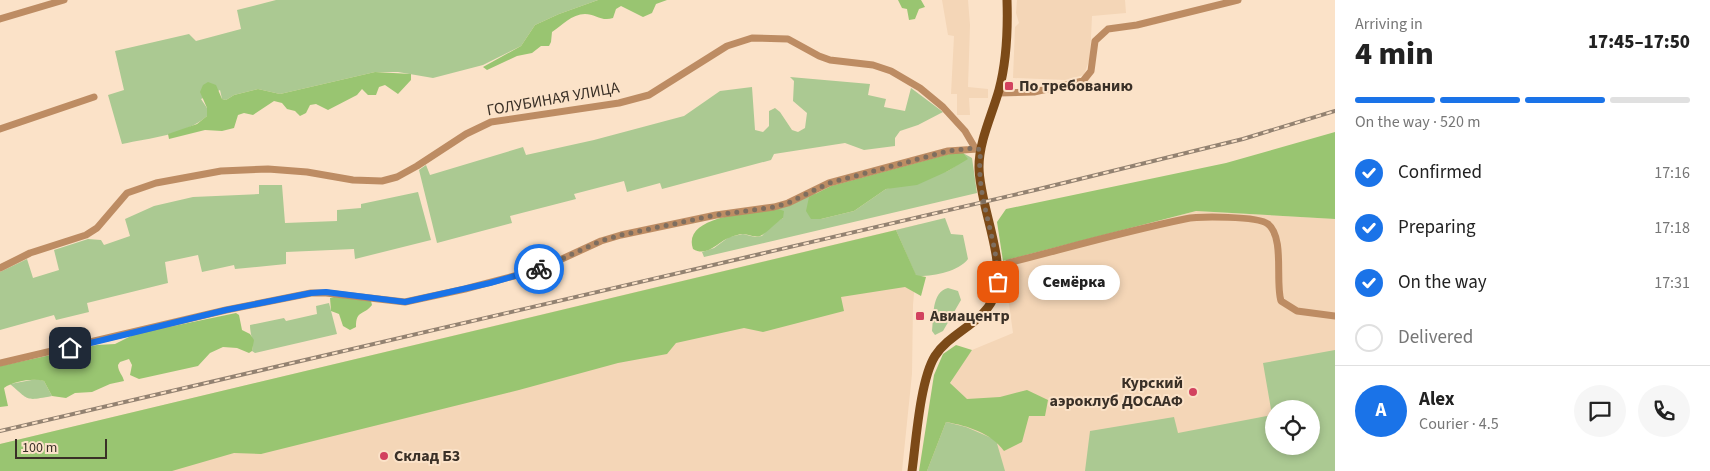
<!DOCTYPE html>
<html lang="en">
<head>
<meta charset="utf-8">
<style>
	body { margin:0; font-family:"Source Sans 3",sans-serif; background:#f6f6f6; color:#222; height:100vh; display:flex; flex-direction:column; font-size:19px; white-space:nowrap }
	* { box-sizing:border-box; margin:0 }
	p { font-size:16px; color:#767676 }
	.icon { flex:none; width:28px; height:28px; fill:none; stroke:currentColor; stroke-width:2; stroke-linecap:round; stroke-linejoin:round }
	.map { position:relative; flex:1; overflow:hidden }
	.panel { display:flex; flex-direction:column; background:#fff; width:375px }
	.panel>* { flex:none }
	.buttons { position:absolute; left:1265px; top:400px; display:grid; gap:10px }
	.buttons a { display:grid; place-items:center; width:55px; height:55px; border-radius:50%; background:#fff; box-shadow:0 2px 8px #0003; font-size:25px }
	.scale { position:absolute; left:15px; bottom:12px; width:92px; box-sizing:border-box; padding-left:5px; border:2px solid #3a3027; border-top:0; font-size:14px; line-height:18px; white-space:nowrap; color:#3a3027; -webkit-text-stroke:4px #fbe2c8; paint-order:stroke }
	.pin { position:absolute; display:grid; place-items:center; width:42px; height:42px; color:#fff; margin:-21px; border-radius:10px; box-shadow:0 2px 8px #0006 }
	.courier { position:absolute; display:grid; place-items:center; width:50px; height:50px; margin:-25px; border:4px solid #1a73e8; border-radius:50%; background:#fff; color:#222; box-shadow:0 1px 6px #0007 }
	.bubble { position:absolute; height:35px; border-radius:18px; background:#fff; box-shadow:0 2px 8px #0003; font-size:16px; font-weight:800; line-height:35px; text-align:center }
	.headline em { font-style:normal; font-weight:800 }
	.headline div { display:flex; flex-direction:column-reverse }
	.headline { display:flex; align-items:center; justify-content:space-between; height:85px; padding:0 20px }
	h1 { font-size:32px; font-weight:800; line-height:38px }
	.bar { display:grid; grid-template-columns:repeat(4,1fr); gap:8px 5px; align-content:center; height:60px; padding:0 20px }
	.bar i { height:6px; border-radius:4px; background:#e0e0e0 }
	.bar .active { background:#1a73e8 }
	.bar p { grid-column:span 4 }
	.line { display:flex; align-items:center; gap:12px; padding:0 20px; border-top:1px solid #e0e0e0 }
	.line div { flex:1 }
	.round { display:grid; place-items:center; flex:none; width:52px; height:52px; border-radius:26px; background:#f6f6f6 }
	ol { padding:0 20px; list-style:none }
	li { display:flex; align-items:center; gap:15px; height:55px }
	li p { margin-inline-start:auto }
	li .icon { padding:5px; border-radius:50%; background:#1a73e8; color:#fff; stroke-width:4 }
	li:last-child { color:#767676 }
	li i { width:28px; height:28px; border:2px solid #e0e0e0; border-radius:50% }
	main { display:flex; flex:1; min-height:0 }
	.map>svg:first-child { display:block }
	.built { fill:#f4d6b7; fill-rule:evenodd }
	.green { fill:#abc992; fill-rule:evenodd }
	.forest { fill:#99c571 }
	.lines { fill:none; stroke-linecap:round; stroke-linejoin:round }
	.minor { stroke:#bd8c63; stroke-width:7 }
	.major { stroke:#7c4a18; stroke-width:9 }
	.rail-casing { stroke:#938271; stroke-width:4 }
	.rail { stroke:#fbe2c8; stroke-width:2; stroke-dasharray:5.5; stroke-linecap:butt }
	.done { stroke:#7e6e5f; stroke-width:5; stroke-dasharray:0 9 }
	.route { stroke:#1a73e8; stroke-width:6 }
	.poi-dot { fill:#d2425f; stroke:#fbe2c8; stroke-width:2 }
	.labels { text-anchor:middle; dominant-baseline:central; stroke-width:4; stroke-linejoin:round; paint-order:stroke }
	.poi-label { font-size:16px; font-weight:bold; fill:#3a3027; stroke:#fbe2c8; text-anchor:start }
	.street-label { font-size:16px; fill:#3a3027; stroke:#fbe2c8 }
</style>
</head>
<body>
<main>
<div class="map">
<svg width="1335" height="471" viewBox="0 0 1335 471">
	<rect width="100%" height="100%" fill="#fbe2c8"/>
	<!-- built -->
	<path class="built" d="M 942,0 L 968,0 L 970,25 L 968,87 L 988,89 L 988,98 L 969,98 L 970,115 L 957,115 L 957,94 L 951,94 L 954,36 L 948,35 Z
		M 1017,0 L 1125,0 L 1126,13 L 1092,16 L 1090,58 L 1084,75 L 1065,80 L 1013,78 L 1015,27 L 1019,23 L 1016,13 Z
		M 1196,211 L 1335,219 L 1335,471 L 927,471 L 950,384 L 960,366 L 972,350 L 1013,333 L 1003,261 ZM 1274,409 L 1311,409 L 1311,446 L 1274,446 Z
		M 920,224 L 913,305 L 912,374 L 902,471 L 0,471 L 0,444 Z"/>
	<!-- green -->
	<path class="green" d="M 276,0 L 598,0 L 559,14 L 535,25 L 521,46 L 483,65 L 433,78 L 398,72 L 375,72 L 280,94 L 258,89 L 234,95 L 226,100 L 222,99 L 220,90 L 201,99 L 207,108 L 207,116 C 185,135 150,138 122,144 L 108,95 L 124,90 L 115,51 L 189,34 L 196,41 L 241,29 L 237,10 Z
		M 790,77 L 870,84 L 868,95 L 886,99 L 884,107 L 905,111 L 911,88 L 943,112 L 918,125 L 900,131 L 895,138 L 895,146 L 864,150 L 845,143 L 774,154 L 771,160 L 662,189 L 660,183 L 627,192 L 624,181 L 574,194 L 576,199 L 510,216 L 512,223 L 437,243 L 419,170 L 426,165 L 430,175 L 523,147 L 526,155 L 594,140 L 684,116 L 720,91 L 752,87 L 755,130 L 763,132 L 769,126 L 769,111 L 775,108 L 780,112 L 792,130 L 798,132 L 805,128 L 807,113 L 793,101 L 794,81 Z
		M 963,153 L 972,158 L 977,193 L 704,257 L 702,252 L 714,248 L 729,237 L 743,234 L 755,237 L 762,236 L 771,225 L 783,218 L 778,209 L 816,192 L 811,219 L 821,219 L 854,211 L 886,189 L 948,171 L 957,165 Z
		M 259,185 L 282,185 L 285,223 L 337,221 L 337,210 L 361,208 L 361,204 L 418,192 L 431,240 L 355,259 L 354,249 L 286,252 L 286,264 L 235,269 L 234,265 L 202,272 L 198,255 L 165,262 L 168,283 L 87,303 L 89,312 L 56,320 L 54,315 L 0,330 L 0,272 L 27,259 L 33,278 L 59,270 L 54,250 L 88,239 L 101,240 L 104,245 L 130,236 L 125,219 L 154,206 L 193,197 L 259,194 Z
		M 945,218 L 951,234 L 963,235 L 968,259 C 958,272 931,277 916,276 L 896,230 Z
		M 948,288 L 958,291 L 961,300 L 943,331 L 935,335 L 932,331 C 934,317 931,292 948,288 Z
		M 329,303 L 337,334 L 255,353 L 252,351 C 254,341 250,335 250,325 L 284,318 L 286,321 L 317,314 L 316,306 Z
		M 1335,350 L 1335,471 L 1085,471 L 1090,431 L 1174,417 L 1178,433 L 1272,415 L 1263,363 ZM 1274,409 L 1311,409 L 1311,446 L 1274,446 Z
		M 37,379 L 44,381 L 52,396 C 25,401 30,401 10,384 Z
		M 946,422 L 966,427 L 996,440 L 1005,471 L 927,471 Z"/>
	<!-- forest -->
	<path class="forest" d="M 598,0 L 667,0 L 656,4 L 652,13 L 643,17 L 621,6 L 616,9 L 613,18 C 602,22 595,14 585,14 C 572,14 561,26 552,32 L 551,42 L 549,46 L 541,46 L 532,53 L 517,56 L 487,70 L 483,67 L 521,46 L 535,25 L 559,14 Z
		M 898,0 L 921,0 L 925,7 L 919,9 L 915,19 L 909,20 L 907,9 L 902,8 Z
		M 375,72 L 411,74 L 411,80 L 398,94 L 385,85 L 379,87 L 376,95 L 368,95 L 362,89 L 357,95 L 328,110 L 316,104 L 310,105 L 306,113 L 300,116 L 295,111 L 287,109 L 282,103 L 274,101 L 253,115 L 244,113 L 238,115 L 234,128 L 222,131 L 205,130 L 169,139 L 168,134 L 197,124 L 207,116 L 207,108 L 200,92 L 203,85 L 208,82 L 216,85 L 222,99 L 226,100 L 234,95 L 258,89 L 280,94 Z
		M 1335,132 L 1335,219 L 1196,211 L 1003,261 L 997,222 L 1006,209 L 1226,163 Z
		M 953,153 L 963,153 L 968,159 L 948,171 L 917,185 L 886,189 L 854,211 L 821,219 L 811,219 L 806,211 L 809,197 L 831,186 Z
		M 778,209 L 784,211 L 783,218 C 774,224 769,231 762,235 C 756,239 749,234 743,234 C 739,234 734,236 731,237 C 718,241 708,258 693,249 C 681,215 756,212 778,209 Z
		M 896,230 L 916,275 L 926,277 L 921,296 L 905,287 L 841,297 L 844,311 L 763,332 L 744,328 L 676,343 L 667,354 L 618,363 L 519,390 L 261,454 L 234,453 L 172,471 L 0,471 L 0,444 Z
		M 334,297 L 371,301 L 372,305 C 364,316 356,309 356,327 L 350,330 L 343,326 L 339,314 L 331,311 L 330,298 Z
		M 236,313 L 239,315 L 242,330 L 250,334 L 254,340 L 252,351 L 249,353 L 237,348 L 223,347 L 210,353 L 198,366 L 139,379 L 130,375 L 132,365 L 129,359 L 120,362 L 118,365 C 118,372 123,375 124,381 L 110,384 L 92,392 L 75,393 L 66,398 L 52,396 L 44,381 C 33,378 14,381 4,388 L 8,406 L 0,407 L 0,366 L 97,345 L 115,344 L 135,334 Z
		M 956,345 L 972,350 L 950,383 L 967,399 L 1000,397 L 1027,390 L 1048,400 L 1045,416 L 1029,416 L 1022,442 L 1004,451 C 991,433 968,426 946,422 L 927,471 L 919,471 L 934,375 L 943,354 Z"/>
	<g class="lines">
		<!-- minor -->
		<path class="minor" d="M 0,19 L 64,0
			M 998,93 L 1034,92 L 1083,81 L 1091,71 L 1095,41 L 1108,29 L 1137,25 L 1238,0
			M 0,129 L 94,97
			M 0,268 L 30,253 L 86,235 L 97,228 L 127,193 L 156,183 L 221,171 L 268,169 L 307,172 L 353,180 L 382,181 L 397,177 L 417,166 L 466,134 L 491,122 L 619,103 L 649,95 L 727,46 L 752,38 L 788,39 L 819,56 L 830,60 L 873,65 L 891,71 L 920,88 L 943,107 L 965,131 L 975,148
			M 997,269 L 1008,263 C 1067,248 1126,231 1185,219 C 1199,216 1258,216 1268,224 C 1285,238 1275,282 1281,301 L 1297,311 L 1335,316
			M 0,363 L 226,310 L 311,293 L 326,293 L 405,302 L 465,289 L 540,269 L 601,241 L 621,235 L 716,215 L 774,207 L 788,203 L 829,183 L 948,151 L 978,149"/>
		<!-- major -->
		<path class="major" d="M 912,471 C 916,442 920,380 935,356 C 951,331 988,322 996,291 C 1005,257 979,203 979,167 C 979,141 992,115 999,90 C 1007,60 1008,31 1007,0"/>
		<!-- rail casing -->
		<g class="rail-casing">
			<path id="rail" d="M 0,431 L 1035,190 L 1243,139 L 1335,111"/>
		</g>
		<!-- rail -->
		<use href="#rail" class="rail"/>
	</g>
	<g class="lines">
		<!-- done -->
		<path class="done" d="M 539,269 L 601,241 L 621,235 L 716,215 L 774,207 L 788,203 L 829,183 L 948,151 L 975,148 L 981,150 C 974,195 998,237 998,282"/>
		<!-- route -->
		<path class="route" d="M 70,348 L 226,310 L 311,293 L 326,292 L 405,302 L 490,283 L 539,269"/>
	</g>
	<!-- markers -->
	<g class="poi-dot">
		<rect x="1004" y="81" width="10" height="10" rx="2.5"/>
		<rect x="915" y="311" width="10" height="10" rx="2.5"/>
		<circle cx="1193" cy="392" r="5"/>
		<circle cx="384" cy="456" r="5"/>
	</g>
	<g class="labels">
		<!-- poi labels -->
		<g class="poi-label">
			<text x="1019" y="86">По требованию</text>
			<text x="930" y="316">Авиацентр</text>
			<text x="1183" y="383" text-anchor="end">Курский<tspan x="1183" dy="18">аэроклуб ДОСААФ</tspan></text>
			<text x="394" y="456">Склад Б3</text>
		</g>
		<!-- street labels -->
		<g class="street-label">
			<text transform="translate(553 99) rotate(-10)">ГОЛУБИНАЯ УЛИЦА</text>
		</g>
	</g>
</svg>
<div class="buttons">
<a><svg class="icon" aria-label="locate" viewBox="0 0 24 24"><circle cx="12" cy="12" r="6"/><path d="M12 2v4M12 18v4M2 12h4M18 12h4"/></svg></a>
</div>
<div class="scale">100 m</div>
<div class="pin" style="left:998px;top:282px;background:#ea580c"><svg class="icon" aria-label="bag" viewBox="0 0 24 24"><path d="M5 8h14l-1 12H6zM9 8a3 3 0 0 1 6 0"/></svg></div>
<div class="pin" style="left:70px;top:348px;background:#1f2937"><svg class="icon" aria-label="home" viewBox="0 0 24 24"><path d="M3 11l9-7 9 7M6 9v11h12V9"/></svg></div>
<div class="courier" style="left:539px;top:269px"><svg class="icon" aria-label="bike" viewBox="0 0 24 24"><circle cx="6" cy="16" r="4"/><circle cx="18" cy="16" r="4"/><path d="M6 16l4-8h5l3 8M10 8l3 8H6M13 5h3"/></svg></div>
<div class="bubble" style="left:1028px;top:265px;width:92px">Семёрка</div>
</div>
<section class="panel">
<div class="headline"><div><h1>4 min</h1><p>Arriving in</p></div><em>17:45–17:50</em></div>
<div class="bar"><i class="active"></i><i class="active"></i><i class="active"></i><i></i><p>On the way · 520 m</p></div>
<ol>
<li><svg class="icon" aria-label="check" viewBox="0 0 24 24"><path d="M5 12l5 5 9-10"/></svg>Confirmed<p>17:16</p></li>
<li><svg class="icon" aria-label="check" viewBox="0 0 24 24"><path d="M5 12l5 5 9-10"/></svg>Preparing<p>17:18</p></li>
<li><svg class="icon" aria-label="check" viewBox="0 0 24 24"><path d="M5 12l5 5 9-10"/></svg>On the way<p>17:31</p></li>
<li><i></i>Delivered</li>
</ol>
<div class="line" style="height:90px"><b class="round" style="background:#1a73e8;color:#fff">A</b><div><b>Alex</b><p>Courier · 4.5</p></div><a class="round"><svg class="icon" aria-label="chat" viewBox="0 0 24 24"><path d="M4 5h16v11H9l-5 4z"/></svg></a><a class="round"><svg class="icon" aria-label="phone" viewBox="0 0 24 24"><path d="M5 4h4l2 5-3 2q2 4 5 5l2-3 5 2v4C11 20 4 13 5 4z"/></svg></a></div>
</section>
</main>
</body>
</html>
